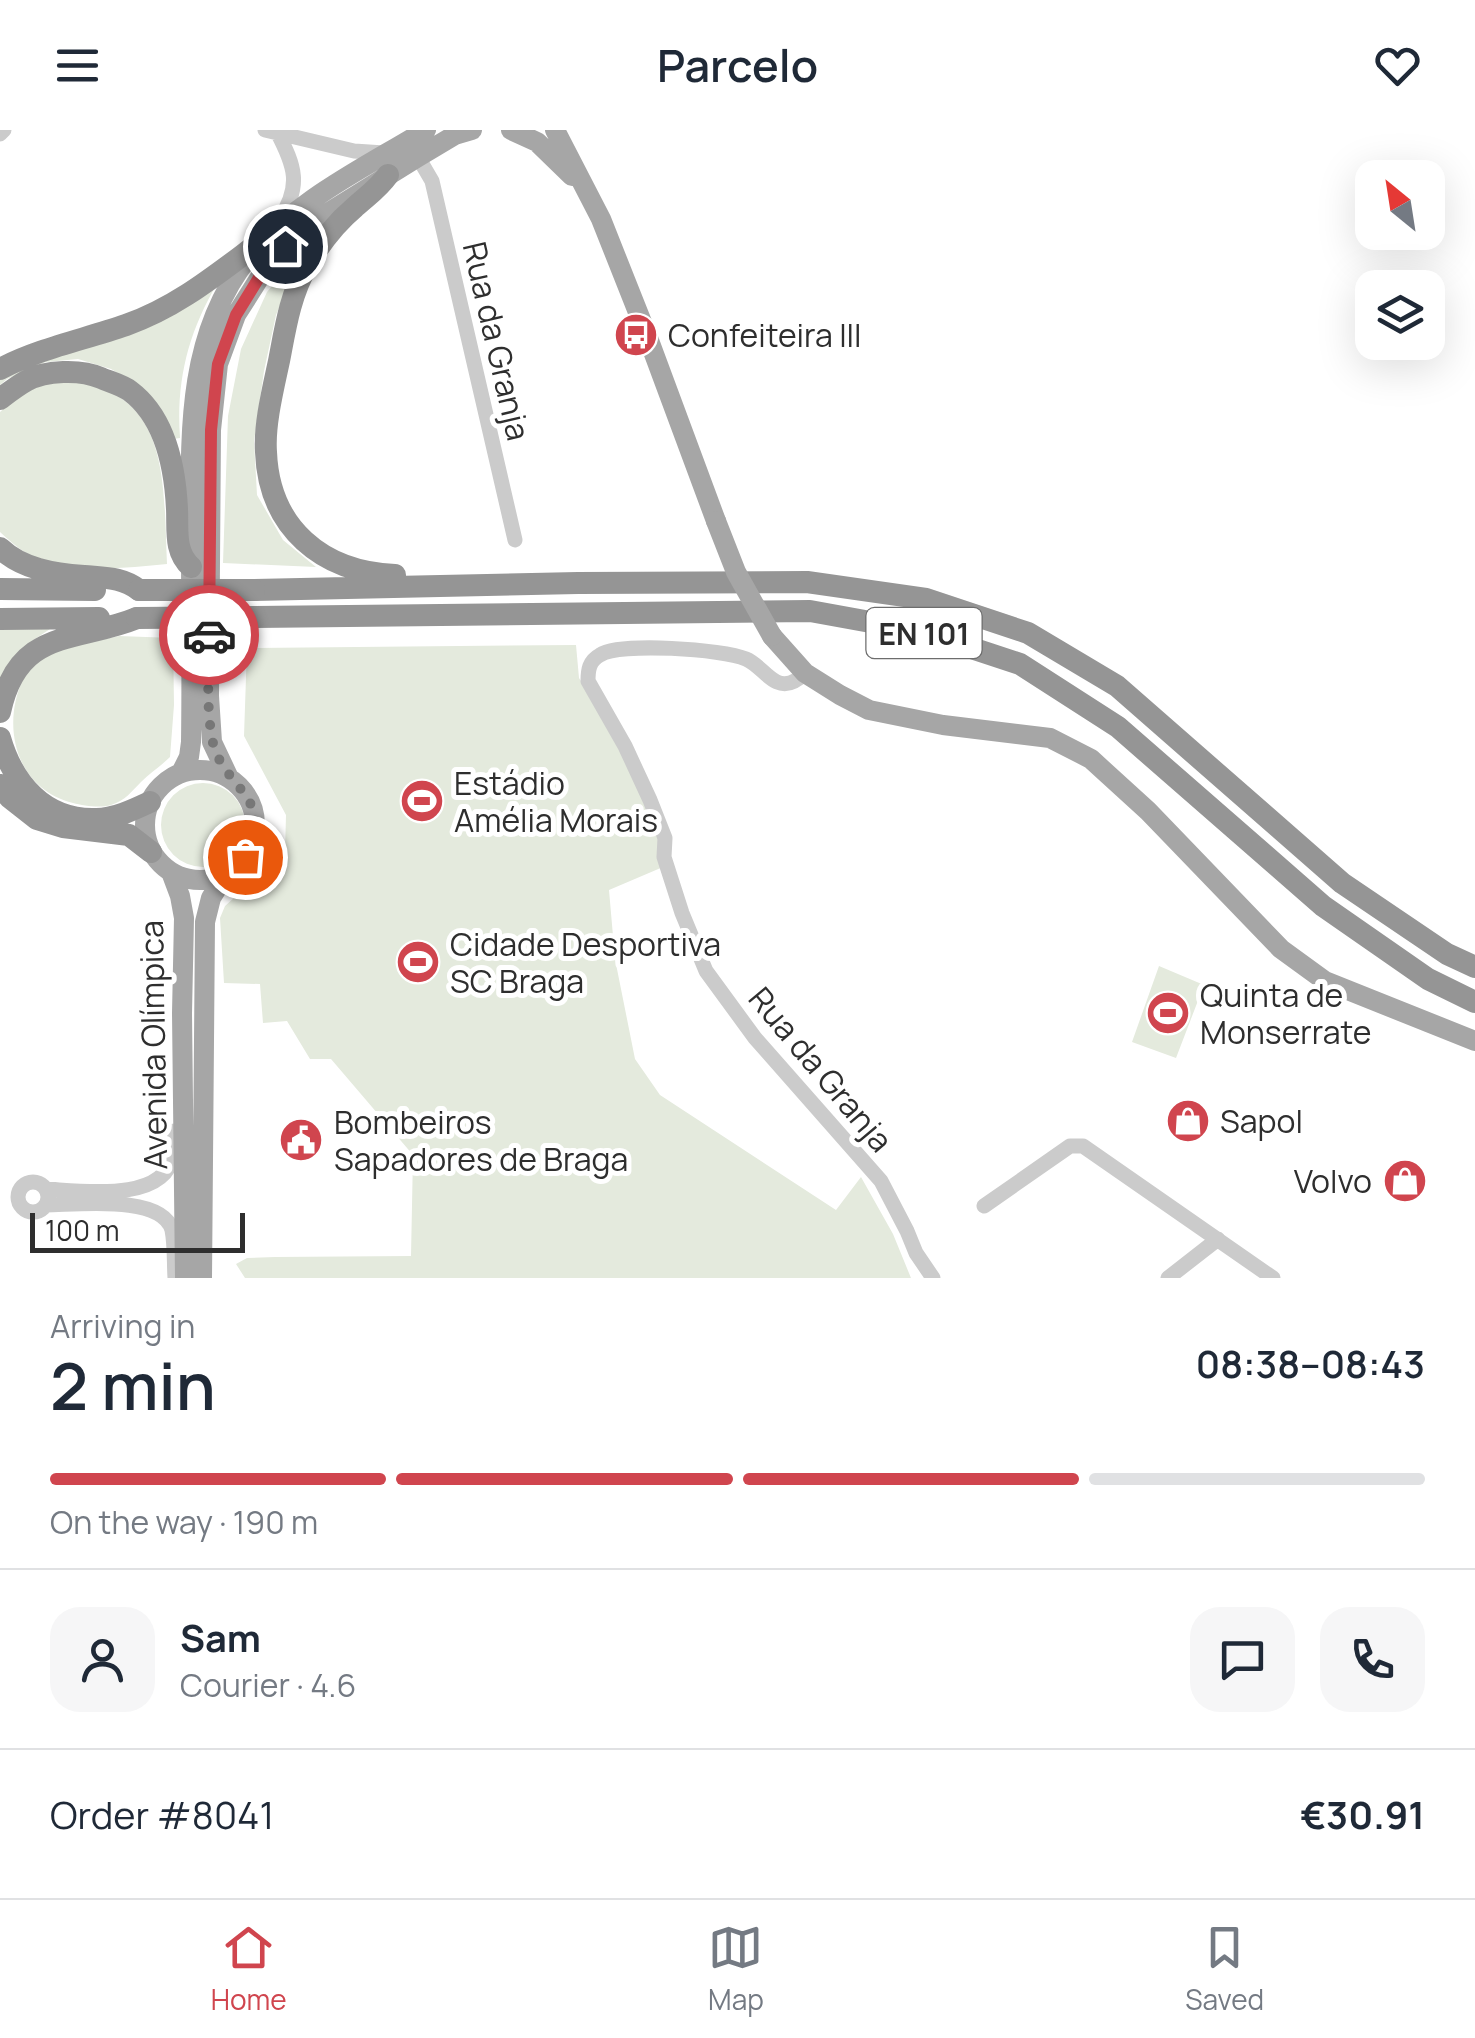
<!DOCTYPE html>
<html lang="en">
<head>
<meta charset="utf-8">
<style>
	body { margin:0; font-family:Manrope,sans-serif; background:#f6f6f7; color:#1f2937; height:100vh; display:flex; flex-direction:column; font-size:38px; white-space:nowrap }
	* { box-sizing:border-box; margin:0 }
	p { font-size:32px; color:#747a83 }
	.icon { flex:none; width:55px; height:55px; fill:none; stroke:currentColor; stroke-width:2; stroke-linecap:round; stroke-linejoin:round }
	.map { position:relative; height:1148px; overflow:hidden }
	.sheet { display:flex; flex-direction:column; background:#fff; flex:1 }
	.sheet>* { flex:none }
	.needle { width:65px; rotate:330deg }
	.controls { position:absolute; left:1355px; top:30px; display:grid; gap:20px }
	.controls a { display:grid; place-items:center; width:90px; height:90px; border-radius:20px; background:#fff; box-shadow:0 10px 40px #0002; font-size:50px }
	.scale { position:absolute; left:30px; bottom:25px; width:215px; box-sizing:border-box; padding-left:10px; border:5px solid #2e2e2e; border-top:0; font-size:28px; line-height:35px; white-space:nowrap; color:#2e2e2e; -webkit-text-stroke:8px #fff; paint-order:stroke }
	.pin { position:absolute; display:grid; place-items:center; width:85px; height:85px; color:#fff; margin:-42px; border:5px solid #fff; border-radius:50%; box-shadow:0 2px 10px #0007 }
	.courier { position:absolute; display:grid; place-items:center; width:100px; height:100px; margin:-50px; border:8px solid #d0454e; border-radius:50%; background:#fff; color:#222; box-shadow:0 2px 12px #0007 }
	.overview em { font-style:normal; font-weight:600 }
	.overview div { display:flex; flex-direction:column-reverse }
	.overview { display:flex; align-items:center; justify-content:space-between; height:170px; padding:0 50px }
	h1 { font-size:65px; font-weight:600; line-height:75px }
	.bar { display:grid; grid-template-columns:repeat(4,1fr); gap:15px 10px; align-content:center; height:120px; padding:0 50px }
	.bar i { height:12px; border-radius:8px; background:#e0e1e3 }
	.bar .on { background:#d0454e }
	.bar p { grid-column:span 4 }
	.line { display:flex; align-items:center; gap:25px; padding:0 50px; border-top:2px solid #e0e1e3 }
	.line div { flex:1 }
	.round { display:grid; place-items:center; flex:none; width:105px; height:105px; border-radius:30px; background:#f6f6f7 }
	header { display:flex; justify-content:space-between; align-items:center; height:130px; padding:0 50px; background:#fff; font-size:45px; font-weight:600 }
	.dock { display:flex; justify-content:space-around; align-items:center; height:140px; border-top:2px solid #e0e1e3; background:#fff; font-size:28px; color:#747a83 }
	.dock a { display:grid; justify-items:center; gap:5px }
	.dock .on { color:#d0454e }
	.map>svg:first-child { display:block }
	.green { fill:#e4eadd }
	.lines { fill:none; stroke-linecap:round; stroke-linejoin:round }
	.minor { stroke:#cbcbcb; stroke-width:15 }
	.major { stroke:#a6a6a6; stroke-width:20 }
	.highway { stroke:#959595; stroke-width:22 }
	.major-bridge { stroke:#a6a6a6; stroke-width:20 }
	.highway-bridge { stroke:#959595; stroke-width:22 }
	.done { stroke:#777; stroke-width:10; stroke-dasharray:0 18 }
	.route { stroke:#d0454e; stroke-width:12 }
	.labels { text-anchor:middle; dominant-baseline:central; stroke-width:10; stroke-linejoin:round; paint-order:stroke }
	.shield { fill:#fff; stroke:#6d6d6d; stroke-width:2.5 }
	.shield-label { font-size:30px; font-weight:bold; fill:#2e2e2e }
	.poi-label { font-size:32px; fill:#2e2e2e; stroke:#fff; text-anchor:start }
	.street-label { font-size:32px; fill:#2e2e2e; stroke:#fff }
</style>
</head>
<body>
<header><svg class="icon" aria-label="menu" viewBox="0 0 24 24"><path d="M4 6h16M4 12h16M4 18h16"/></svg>Parcelo<svg class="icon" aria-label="heart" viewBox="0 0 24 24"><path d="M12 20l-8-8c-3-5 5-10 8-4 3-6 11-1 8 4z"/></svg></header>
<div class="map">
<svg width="1475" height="1148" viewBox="0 0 1475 1148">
	<rect width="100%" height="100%" fill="#fff"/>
	<!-- green -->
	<path class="green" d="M 303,119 L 276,185 L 264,241 L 254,311 L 257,365 L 283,410 L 316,437 L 223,433 L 228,286 L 241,219 L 267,162 Z
		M 217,154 C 188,203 176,251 180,308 L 173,309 L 138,255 L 111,239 L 78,229 L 46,232 L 7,249 L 0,255 L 0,246 Z
		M 57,250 C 171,255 163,347 167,434 C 123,438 66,446 25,422 C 16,417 8,409 0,402 L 0,282 L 20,264 Z
		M 0,499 L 50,499 L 29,513 L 0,550 Z
		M 119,506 L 173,508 L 174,575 L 170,627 C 161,636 150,643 141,652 C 131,662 126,670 111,675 C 101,678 84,676 73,673 C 16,659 0,596 24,547 C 30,538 36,531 45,526 C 63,515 98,511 119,506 Z
		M 576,515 L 579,548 L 613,600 L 661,708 L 663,737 L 609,760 L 615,829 L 635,929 L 660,965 L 836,1080 L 861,1047 L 893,1104 L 911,1148 L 245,1148 L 236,1134 L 247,1128 L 275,1127 L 411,1126 L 413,1025 L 331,929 L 310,929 L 287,891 L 263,893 L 260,854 L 224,853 L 220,788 L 225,776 L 285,722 L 286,685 L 244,606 L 247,518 Z
		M161 695a42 42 0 1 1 84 0a42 42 0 1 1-84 0Z
		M 1159,836 L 1204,855 L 1176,928 L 1132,912 Z"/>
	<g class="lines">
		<!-- minor -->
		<path class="minor" d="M 265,0 L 354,21 L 384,23
			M 277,2 C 295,36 302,56 279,90
			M 0,4 L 4,0
			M 418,27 L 432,51 L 515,410
			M 805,543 C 798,550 788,557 777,552 C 766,547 758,534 746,529 C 723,519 619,512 600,525 C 589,531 588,540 588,551 L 625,616 L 650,670 L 665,708 L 664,727 L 682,783 L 706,841 L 755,908 L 881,1051 L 907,1101 L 916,1123 L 933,1148
			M18 1067a15 15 0 1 1 30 0a15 15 0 1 1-30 0Z
			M 46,1059 C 82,1061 165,1073 173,1025 C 175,1018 174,1008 174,1001
			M 46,1075 C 76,1075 162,1064 172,1100 C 175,1115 174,1133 175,1148
			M 984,1076 L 1070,1016 L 1083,1016 L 1273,1148
			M 1168,1148 L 1218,1109"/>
		<!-- major -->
		<path class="major" d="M 511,0 L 537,12 L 572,46
			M 555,0 L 601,89 L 647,205 L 716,391
			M 772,506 L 805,543 L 840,565 L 869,580 L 943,595 L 1050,608 L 1091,629 L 1148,681 L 1281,819 L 1325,851 L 1475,911
			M145 695a55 55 0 1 1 110 0a55 55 0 1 1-110 0Z
			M 181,643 L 189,627 L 191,612 C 192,546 191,479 191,413 C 191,316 183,210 248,128 C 295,70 364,38 426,0
			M 229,648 L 212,612 L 209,566 L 211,300 L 218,234 L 236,185 L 269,133 L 302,99 L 418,27 L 455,5 L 472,0
			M 171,742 L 180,766 L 184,788 L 182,883 L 185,1148
			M 202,1148 L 205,792 L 211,768 L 226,744"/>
		<!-- highway -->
		<path class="highway" d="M 388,45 C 378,59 367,66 355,77 C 336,93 319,115 307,136 C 290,165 285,200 279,231 C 273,259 264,295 266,322 C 269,398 322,442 395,445
			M 0,239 C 40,218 83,210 126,195 C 181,176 224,138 271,104
			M 0,269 C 8,263 17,256 26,251 C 45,240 81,239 101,248 C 110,252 122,255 130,261 C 166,288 175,337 177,379 C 178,400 174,422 191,437
			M 0,418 C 22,439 54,444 84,446 C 105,448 122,447 139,460
			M 0,459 L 95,460
			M 254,460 L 578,453 L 807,452 L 926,469 L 1028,503 L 1117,556 L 1342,753 L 1447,824 L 1475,837
			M 255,487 L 810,481 L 920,501 L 1020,534 L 1118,597 L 1323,776 L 1428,849 L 1475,872
			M 0,489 L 99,488
			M 0,582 C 18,497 76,513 137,488
			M 0,608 C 13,653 44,691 96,689 C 114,689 133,680 150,672
			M 0,655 L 9,667 L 37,689 L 63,697 L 129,705 L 151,722"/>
		<!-- major-bridge -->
		<path class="major-bridge" d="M 716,391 L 736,442 L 772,506"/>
		<!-- highway-bridge -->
		<path class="highway-bridge" d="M 139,460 L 254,460
			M 137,488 L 255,487"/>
	</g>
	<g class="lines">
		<!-- done -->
		<path class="done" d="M 209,505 C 209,539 206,575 212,608 C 220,658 279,667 245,727"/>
		<!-- route -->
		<path class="route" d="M 209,505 L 211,300 L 218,234 L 236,185 L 268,133 L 285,116"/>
	</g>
	<!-- icons -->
	<defs>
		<g id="bus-disc" transform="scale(2.25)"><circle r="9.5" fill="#d0454e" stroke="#fff"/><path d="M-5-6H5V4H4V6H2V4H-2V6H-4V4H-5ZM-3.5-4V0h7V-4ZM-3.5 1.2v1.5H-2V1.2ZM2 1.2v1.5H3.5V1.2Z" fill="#fff"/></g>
		<g id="stadium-disc" transform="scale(2.25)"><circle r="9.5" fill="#d0454e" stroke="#fff"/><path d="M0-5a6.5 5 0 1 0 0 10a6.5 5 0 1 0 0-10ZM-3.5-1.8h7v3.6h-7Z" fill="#fff"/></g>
		<g id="shop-disc" transform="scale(2.25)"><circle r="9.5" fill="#d0454e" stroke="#fff"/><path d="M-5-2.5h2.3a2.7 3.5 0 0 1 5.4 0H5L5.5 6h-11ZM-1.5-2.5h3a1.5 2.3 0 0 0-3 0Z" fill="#fff"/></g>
		<g id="civic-disc" transform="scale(2.25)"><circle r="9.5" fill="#d0454e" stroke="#fff"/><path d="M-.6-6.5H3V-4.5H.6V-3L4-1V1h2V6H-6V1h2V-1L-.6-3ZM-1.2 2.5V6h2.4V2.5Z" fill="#fff"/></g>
	</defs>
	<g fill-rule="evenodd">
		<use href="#bus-disc" x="636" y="205"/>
		<use href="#stadium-disc" x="422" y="671"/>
		<use href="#stadium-disc" x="418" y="832"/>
		<use href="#stadium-disc" x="1168" y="883"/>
		<use href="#shop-disc" x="1188" y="991"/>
		<use href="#civic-disc" x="301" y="1010"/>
		<use href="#shop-disc" x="1405" y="1051"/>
	</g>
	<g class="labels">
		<!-- shield labels -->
		<rect class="shield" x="866.5" y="478" width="115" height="50" rx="8"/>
		<g class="shield-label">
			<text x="924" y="503">EN 101</text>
		</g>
		<!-- poi labels -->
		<g class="poi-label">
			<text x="668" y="205">Confeiteira III</text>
			<text x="454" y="653">Estádio<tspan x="454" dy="37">Amélia Morais</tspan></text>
			<text x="450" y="814">Cidade Desportiva<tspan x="450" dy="37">SC Braga</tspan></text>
			<text x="1200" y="865">Quinta de<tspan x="1200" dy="37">Monserrate</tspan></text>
			<text x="1220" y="991">Sapol</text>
			<text x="334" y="992">Bombeiros<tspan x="334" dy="37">Sapadores de Braga</tspan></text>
			<text x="1372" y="1051" text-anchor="end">Volvo</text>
		</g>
		<!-- street labels -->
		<g class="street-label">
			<text transform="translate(497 211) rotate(77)">Rua da Granja</text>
			<text transform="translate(153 915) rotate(-91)">Avenida Olímpica</text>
			<text transform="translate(821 939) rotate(50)">Rua da Granja</text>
		</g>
	</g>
</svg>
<div class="controls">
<a><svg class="needle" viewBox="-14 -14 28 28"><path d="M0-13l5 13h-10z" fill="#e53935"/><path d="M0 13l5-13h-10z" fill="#747a83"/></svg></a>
<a><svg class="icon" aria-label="layers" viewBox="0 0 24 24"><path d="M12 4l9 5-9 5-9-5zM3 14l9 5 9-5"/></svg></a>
</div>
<div class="scale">100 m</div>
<div class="pin" style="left:245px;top:727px;background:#ea580c"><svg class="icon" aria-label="bag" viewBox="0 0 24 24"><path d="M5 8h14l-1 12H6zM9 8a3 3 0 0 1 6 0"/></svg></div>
<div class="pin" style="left:285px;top:116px;background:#1f2937"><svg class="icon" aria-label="home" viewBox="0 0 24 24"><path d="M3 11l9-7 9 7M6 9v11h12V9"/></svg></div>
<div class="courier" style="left:209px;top:505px"><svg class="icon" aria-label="car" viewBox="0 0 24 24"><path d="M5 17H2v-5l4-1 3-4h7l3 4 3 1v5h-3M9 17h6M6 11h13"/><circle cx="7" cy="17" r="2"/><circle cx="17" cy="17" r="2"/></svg></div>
</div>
<section class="sheet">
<div class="overview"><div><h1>2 min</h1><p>Arriving in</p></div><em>08:38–08:43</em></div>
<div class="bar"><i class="on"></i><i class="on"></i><i class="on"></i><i></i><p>On the way · 190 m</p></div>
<div class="line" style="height:180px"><a class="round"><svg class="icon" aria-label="person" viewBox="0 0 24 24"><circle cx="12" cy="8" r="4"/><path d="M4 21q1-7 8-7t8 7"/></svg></a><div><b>Sam</b><p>Courier · 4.6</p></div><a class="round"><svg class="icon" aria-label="chat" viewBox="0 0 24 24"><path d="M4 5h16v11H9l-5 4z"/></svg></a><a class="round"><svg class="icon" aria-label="phone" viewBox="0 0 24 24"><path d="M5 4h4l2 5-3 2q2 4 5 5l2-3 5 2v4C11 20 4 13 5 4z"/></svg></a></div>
<div class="line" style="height:130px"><div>Order #8041</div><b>€30.91</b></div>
</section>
<nav class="dock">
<a class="on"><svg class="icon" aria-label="home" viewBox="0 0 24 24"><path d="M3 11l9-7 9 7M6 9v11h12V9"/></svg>Home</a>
<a><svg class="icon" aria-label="map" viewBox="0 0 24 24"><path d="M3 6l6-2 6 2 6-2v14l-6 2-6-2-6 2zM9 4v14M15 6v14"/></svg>Map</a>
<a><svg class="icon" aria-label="saved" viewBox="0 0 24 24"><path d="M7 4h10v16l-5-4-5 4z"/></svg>Saved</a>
</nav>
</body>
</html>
